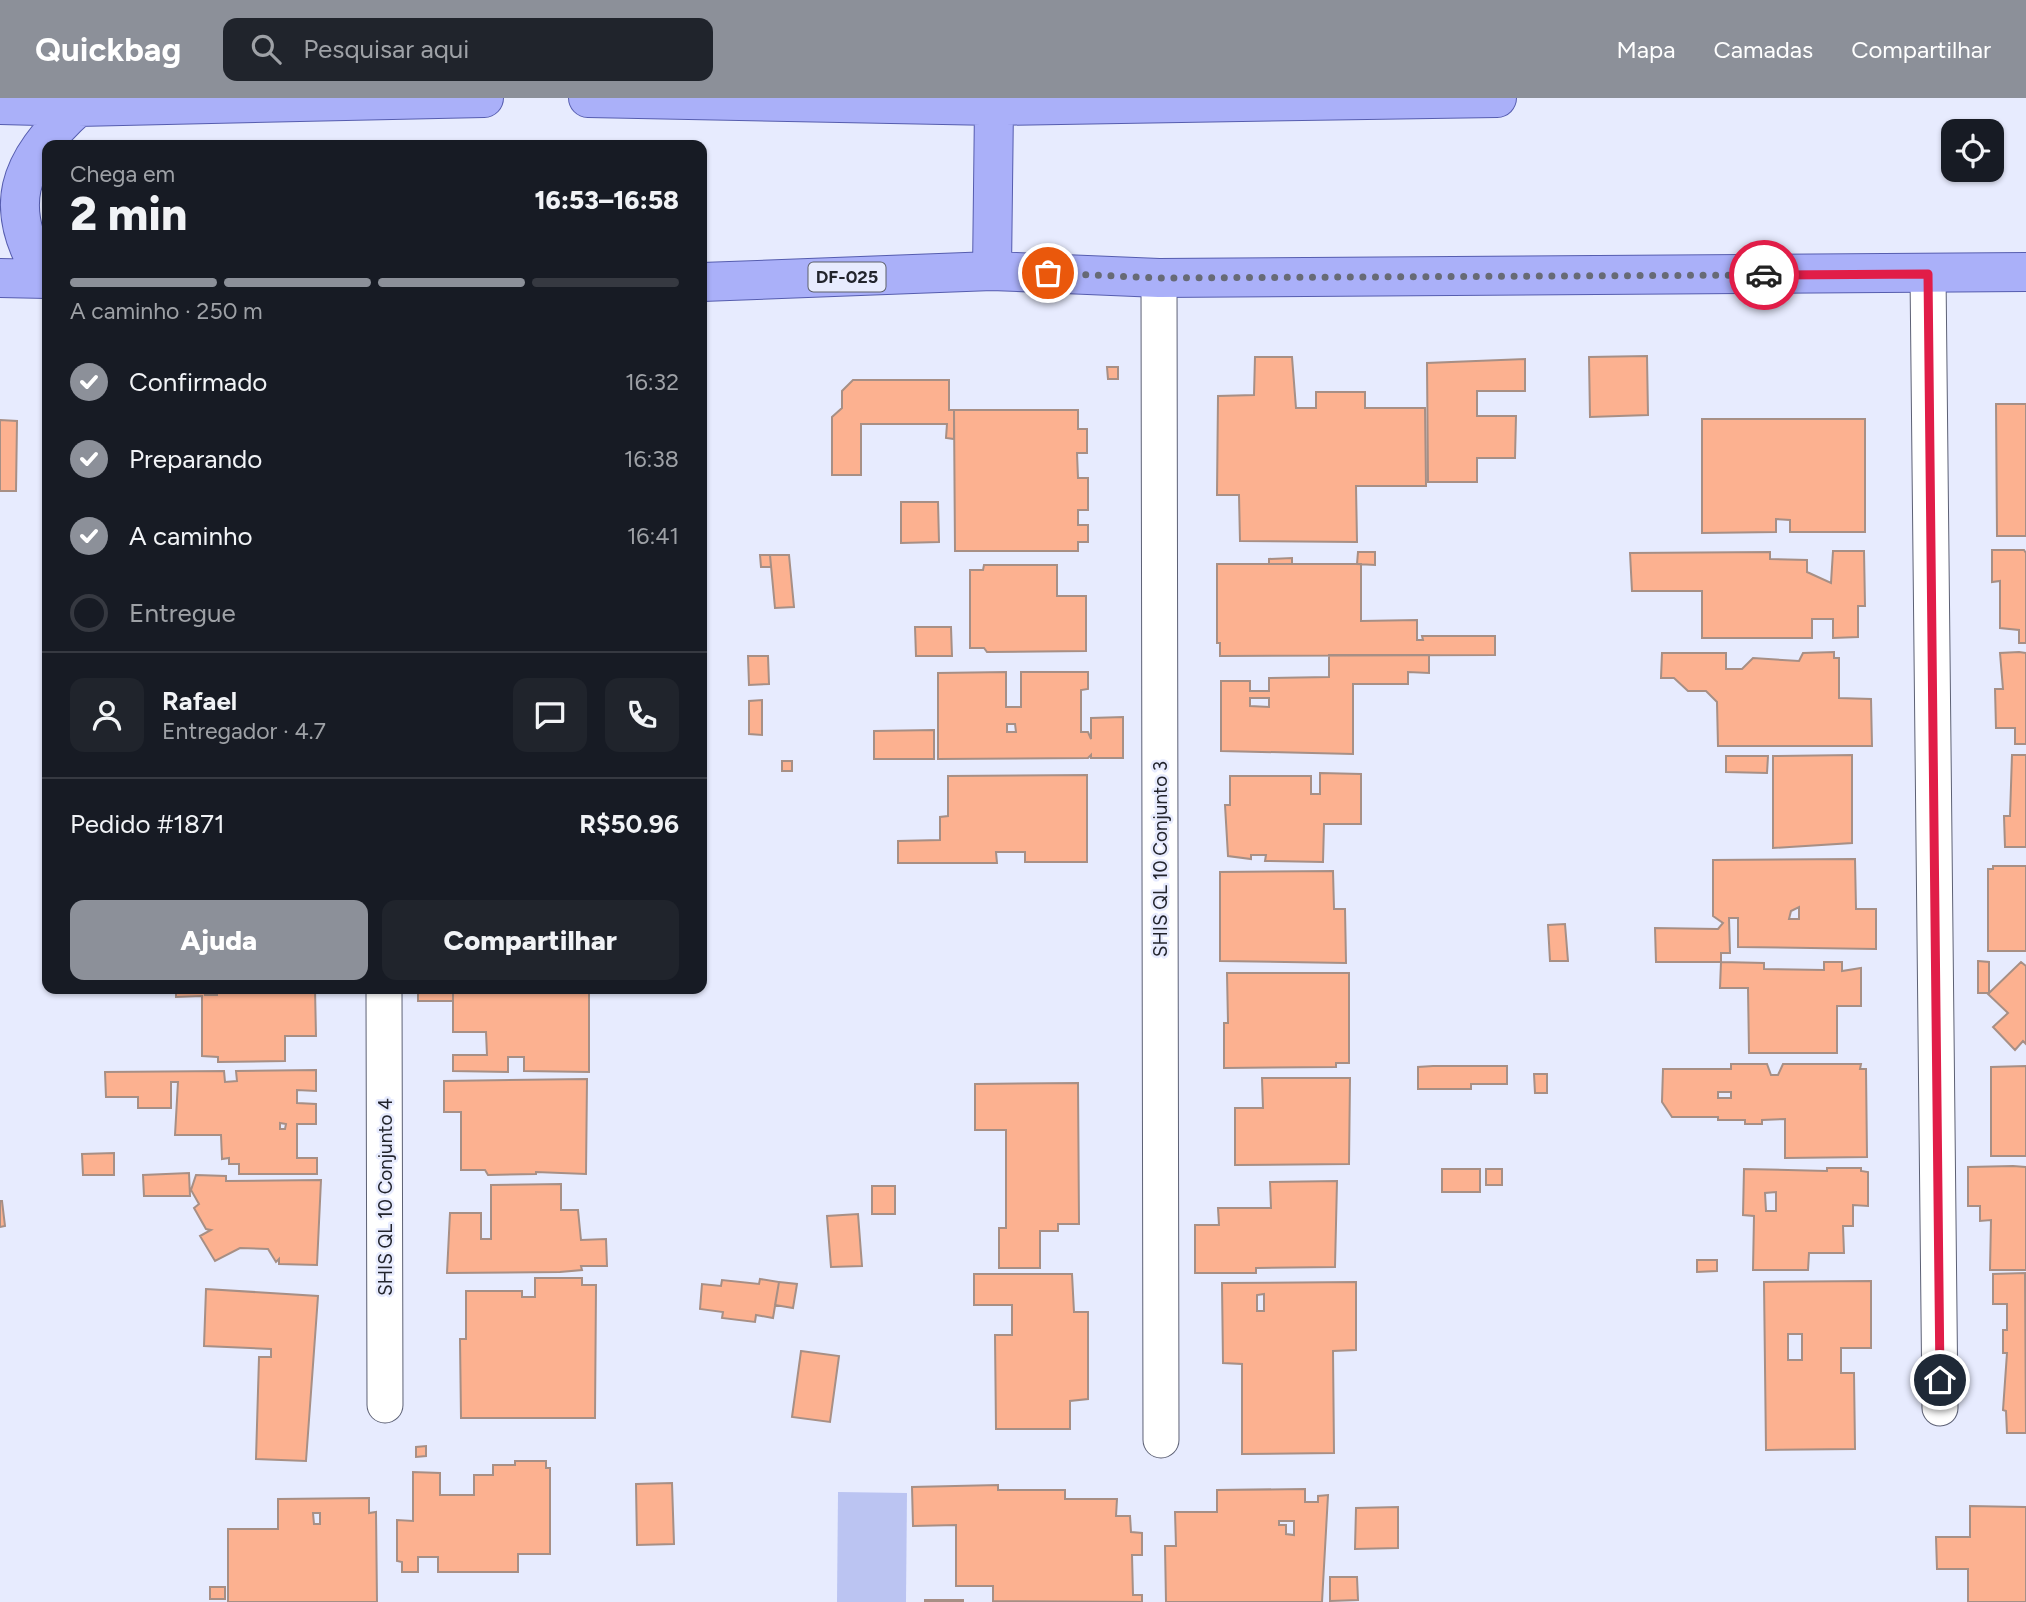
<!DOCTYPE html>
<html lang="pt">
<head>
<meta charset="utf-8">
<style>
	body { margin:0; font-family:Figtree,sans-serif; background:#20242c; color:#f1f3f6; height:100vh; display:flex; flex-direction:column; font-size:26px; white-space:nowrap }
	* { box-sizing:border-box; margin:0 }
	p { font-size:23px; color:#9ea1a6 }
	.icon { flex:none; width:38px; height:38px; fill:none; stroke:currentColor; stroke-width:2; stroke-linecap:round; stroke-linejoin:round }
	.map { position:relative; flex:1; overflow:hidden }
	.drawer { position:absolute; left:42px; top:42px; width:665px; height:854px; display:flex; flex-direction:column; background:#171b24; border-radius:14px; box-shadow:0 2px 5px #0004 }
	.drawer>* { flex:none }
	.controls { position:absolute; left:1941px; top:21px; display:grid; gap:14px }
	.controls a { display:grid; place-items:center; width:63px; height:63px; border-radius:14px; background:#171b24; box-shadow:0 2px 5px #0004; font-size:35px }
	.pin { position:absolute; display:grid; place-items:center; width:60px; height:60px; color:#fff; margin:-30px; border:4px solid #fff; border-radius:50%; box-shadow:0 2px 7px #0007 }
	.courier { position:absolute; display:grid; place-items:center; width:70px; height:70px; margin:-35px; border:5px solid #e11d48; border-radius:50%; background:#fff; color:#222; box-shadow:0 2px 9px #0007 }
	.head em { font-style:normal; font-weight:800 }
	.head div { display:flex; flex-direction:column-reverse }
	.head { display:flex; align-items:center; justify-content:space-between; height:119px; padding:0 28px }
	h1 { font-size:46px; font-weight:800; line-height:52px }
	.bar { display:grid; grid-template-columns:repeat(4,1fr); gap:10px 7px; align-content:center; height:84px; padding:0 28px }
	.bar i { height:9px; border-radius:5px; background:#363941 }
	.bar .active { background:#8c9099 }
	.bar p { grid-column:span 4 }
	.line { display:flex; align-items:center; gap:18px; padding:0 28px; border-top:2px solid #363941 }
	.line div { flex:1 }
	.round { display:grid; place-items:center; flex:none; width:74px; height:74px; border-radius:14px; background:#20242c }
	ol { padding:0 28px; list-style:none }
	li { display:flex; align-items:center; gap:21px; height:77px }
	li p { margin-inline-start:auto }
	li .icon { padding:7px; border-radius:50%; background:#8c9099; color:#fff; stroke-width:4 }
	li:last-child { color:#9ea1a6 }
	li i { width:38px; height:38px; border:4px solid #363941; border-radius:50% }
	.button { display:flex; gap:14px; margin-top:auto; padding:14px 28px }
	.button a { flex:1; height:80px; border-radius:14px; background:#8c9099; color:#fff; font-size:28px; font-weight:800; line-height:80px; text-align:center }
	.button a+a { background:#20242c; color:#f1f3f6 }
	header { display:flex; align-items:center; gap:42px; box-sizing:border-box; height:98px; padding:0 35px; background:#8c9099; color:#fff }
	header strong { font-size:33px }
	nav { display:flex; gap:38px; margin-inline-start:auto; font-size:24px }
	.search { width:490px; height:63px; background:#20242c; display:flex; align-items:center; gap:18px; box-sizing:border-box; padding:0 24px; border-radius:14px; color:#9ea1a6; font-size:26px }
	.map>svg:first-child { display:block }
	.green { fill:#bbc4f2 }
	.building { fill:#fcb190; stroke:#a78f85; stroke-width:2; fill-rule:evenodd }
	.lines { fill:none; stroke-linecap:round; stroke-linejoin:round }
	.minor-casing { stroke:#5d6175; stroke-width:37 }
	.major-casing { stroke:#565daf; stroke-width:40 }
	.minor { stroke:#fff; stroke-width:35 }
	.major { stroke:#aab0f9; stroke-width:38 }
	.done { stroke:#676a76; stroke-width:7; stroke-dasharray:0 12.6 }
	.route { stroke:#e11d48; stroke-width:9 }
	.labels { text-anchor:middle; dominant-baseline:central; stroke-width:5; stroke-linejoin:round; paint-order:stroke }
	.shield { fill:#e7ebfe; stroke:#5d606b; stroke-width:2 }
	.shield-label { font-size:18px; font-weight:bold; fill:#22242c }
	.street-label { font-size:19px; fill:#22242c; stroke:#e7ebfe }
</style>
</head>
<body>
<header>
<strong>Quickbag</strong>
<div class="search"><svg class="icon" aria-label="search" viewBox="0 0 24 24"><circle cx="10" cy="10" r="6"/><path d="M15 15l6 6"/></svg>Pesquisar aqui</div>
<nav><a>Mapa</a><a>Camadas</a><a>Compartilhar</a></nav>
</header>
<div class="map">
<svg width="2026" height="1504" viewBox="0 0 2026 1504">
	<rect width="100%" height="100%" fill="#e7ebfe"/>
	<!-- green -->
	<path class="green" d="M 838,1394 L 907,1395 L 906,1504 L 837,1504 Z"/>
	<!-- building -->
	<path class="building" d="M 1647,258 L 1648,317 L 1590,319 L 1589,259 Z
		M 1255,259 L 1292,259 L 1296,310 L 1316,310 L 1316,294 L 1365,294 L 1365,310 L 1425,310 L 1426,388 L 1356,388 L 1357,444 L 1240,443 L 1239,397 L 1217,397 L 1218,298 L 1254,297 Z
		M 1525,261 L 1525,293 L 1477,293 L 1477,318 L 1516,318 L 1515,360 L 1477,360 L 1477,384 L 1428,384 L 1427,265 Z
		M 1107,269 L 1118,269 L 1118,281 L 1108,281 Z
		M 853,282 L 949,282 L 949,312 L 954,312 L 954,341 L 946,340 L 947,326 L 861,326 L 861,377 L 832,377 L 832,319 L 842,310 L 842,293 Z
		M 1996,306 L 2026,306 L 2026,438 L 1997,438 Z
		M 954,312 L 1078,312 L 1078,331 L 1087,331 L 1087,355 L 1077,355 L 1078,380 L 1088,380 L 1088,412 L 1078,412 L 1078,427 L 1088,427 L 1088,444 L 1078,444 L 1078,453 L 955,453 Z
		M 1702,321 L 1865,321 L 1865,434 L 1790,434 L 1790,422 L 1776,421 L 1776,434 L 1702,435 Z
		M 0,322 L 17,323 L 16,393 L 0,393 Z
		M 901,404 L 938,404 L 939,444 L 901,445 Z
		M 1992,452 L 2024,452 L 2026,455 L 2026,545 L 2019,545 L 2019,532 L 2000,530 L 2000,483 L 1992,484 Z
		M 1833,453 L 1864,453 L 1865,508 L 1858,508 L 1858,539 L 1833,540 L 1833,521 L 1812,521 L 1812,540 L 1702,540 L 1702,493 L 1632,493 L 1630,455 L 1770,454 L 1770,461 L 1807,462 L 1807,474 L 1831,485 Z
		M 1358,454 L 1375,454 L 1375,467 L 1357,466 Z
		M 760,457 L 770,457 L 771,469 L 761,469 Z
		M 770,457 L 789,457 L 794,509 L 775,510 Z
		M 1292,460 L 1292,466 L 1269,466 L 1269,461 Z
		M 1217,466 L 1361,466 L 1361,523 L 1417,522 L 1417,542 L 1423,542 L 1422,538 L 1495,538 L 1495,557 L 1220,558 L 1220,545 L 1217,545 Z
		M 984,467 L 1057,467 L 1057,498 L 1086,498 L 1086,553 L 987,554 L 984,550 L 970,550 L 970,472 L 983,472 Z
		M 915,529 L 951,529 L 952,558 L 916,558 Z
		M 1834,554 L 1834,560 L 1839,560 L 1839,600 L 1871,601 L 1872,648 L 1718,648 L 1717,604 L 1706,593 L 1688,593 L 1674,580 L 1661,580 L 1662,555 L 1726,555 L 1726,571 L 1742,571 L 1753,560 L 1799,563 L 1803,555 Z
		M 2019,554 L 2026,555 L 2026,646 L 2015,646 L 2015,630 L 1996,630 L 1995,591 L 2003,591 L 2000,555 Z
		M 1329,557 L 1429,557 L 1429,575 L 1408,574 L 1408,586 L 1353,586 L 1353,656 L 1221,653 L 1221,583 L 1250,583 L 1250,593 L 1269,593 L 1269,580 L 1329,579 ZM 1250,600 L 1269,600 L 1269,609 L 1250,608 Z
		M 748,558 L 768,558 L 769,586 L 749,587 Z
		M 1006,574 L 1006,609 L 1021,609 L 1021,574 L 1088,574 L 1088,591 L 1081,592 L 1081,634 L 1088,634 L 1091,641 L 1091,620 L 1123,619 L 1123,660 L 1091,660 L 1091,657 L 1088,660 L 938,661 L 938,575 ZM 1007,626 L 1015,626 L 1016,634 L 1007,634 Z
		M 762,602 L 762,637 L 749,636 L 749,603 Z
		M 934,632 L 934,661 L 874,661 L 874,633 Z
		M 1852,657 L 1852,745 L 1773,750 L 1773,658 Z
		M 2012,657 L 2026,657 L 2026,749 L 2005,749 L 2004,718 L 2010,718 Z
		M 1726,658 L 1768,658 L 1767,675 L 1726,674 Z
		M 782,663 L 792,663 L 792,673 L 782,673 Z
		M 1320,675 L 1361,676 L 1361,726 L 1324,726 L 1323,764 L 1265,763 L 1266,757 L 1251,757 L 1251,761 L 1228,758 L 1225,707 L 1230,707 L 1230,678 L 1311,678 L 1311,696 L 1320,696 Z
		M 1087,677 L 1087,764 L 1025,764 L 1025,754 L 996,754 L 997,765 L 898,765 L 898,743 L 940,742 L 940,719 L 948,718 L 948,678 Z
		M 1855,761 L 1856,811 L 1876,811 L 1876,851 L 1738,849 L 1738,820 L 1729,820 L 1730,855 L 1721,855 L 1721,864 L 1656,864 L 1655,830 L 1718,831 L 1723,825 L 1713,818 L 1713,762 ZM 1799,809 L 1799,821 L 1789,821 L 1791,813 Z
		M 1993,768 L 2026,768 L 2026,853 L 1988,853 L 1988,771 L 1993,771 Z
		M 1333,773 L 1334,811 L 1345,811 L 1346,865 L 1220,863 L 1220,774 Z
		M 1565,826 L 1568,863 L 1550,863 L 1548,827 Z
		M 1978,863 L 1989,864 L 1989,895 L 1978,895 Z
		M 1721,864 L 1764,865 L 1764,871 L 1824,872 L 1824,864 L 1842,864 L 1842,873 L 1861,870 L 1861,908 L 1837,908 L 1837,955 L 1749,955 L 1748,890 L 1720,890 Z
		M 2021,864 L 2026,868 L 2026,946 L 2023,943 L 2015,952 L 1993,929 L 2008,915 L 1988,896 Z
		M 1227,875 L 1349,875 L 1349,965 L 1336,965 L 1336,969 L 1224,970 L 1224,925 L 1228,925 Z
		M 176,891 L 205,891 L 205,897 L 217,897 L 217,891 L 315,891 L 316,938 L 285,938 L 285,963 L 218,964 L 218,959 L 202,958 L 202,898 L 176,899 Z
		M 418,891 L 453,891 L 453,903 L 418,903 Z
		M 453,891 L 589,891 L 589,974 L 524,973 L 524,959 L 508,959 L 508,974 L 453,973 L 453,957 L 487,957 L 486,934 L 453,934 Z
		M 1731,966 L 1767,966 L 1771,977 L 1778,977 L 1783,966 L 1861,966 L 1860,971 L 1866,971 L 1867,1059 L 1785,1060 L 1785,1021 L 1762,1022 L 1762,1026 L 1745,1026 L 1745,1022 L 1718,1022 L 1718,1019 L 1672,1019 L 1662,1004 L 1663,971 L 1731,971 ZM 1718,994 L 1731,994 L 1731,1000 L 1718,1000 Z
		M 1433,968 L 1507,968 L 1507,986 L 1471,986 L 1471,991 L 1418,991 L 1418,969 Z
		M 2026,968 L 2026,1058 L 1991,1058 L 1991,969 Z
		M 316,972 L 316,993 L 297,992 L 297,1005 L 316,1006 L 316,1026 L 297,1026 L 297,1060 L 317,1060 L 317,1076 L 239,1076 L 239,1066 L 229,1066 L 229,1060 L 222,1061 L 221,1037 L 175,1037 L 178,984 L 171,984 L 171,1010 L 138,1010 L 138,999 L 106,999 L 105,974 L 224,973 L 225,984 L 237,983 L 236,973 ZM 280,1025 L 286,1026 L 285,1031 L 280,1031 Z
		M 1534,976 L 1547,976 L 1547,995 L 1535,995 Z
		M 1262,980 L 1350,980 L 1349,1066 L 1235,1067 L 1235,1010 L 1263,1010 Z
		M 587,981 L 586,1076 L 536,1074 L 536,1076 L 488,1077 L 485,1072 L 461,1072 L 461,1014 L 444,1014 L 444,983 Z
		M 1078,985 L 1079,1126 L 1058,1126 L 1058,1133 L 1040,1133 L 1040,1170 L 999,1170 L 999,1130 L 1006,1130 L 1006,1032 L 975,1032 L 975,986 Z
		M 114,1055 L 114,1077 L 83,1077 L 82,1056 Z
		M 2013,1068 L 2026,1069 L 2026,1172 L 1990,1172 L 1991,1122 L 1980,1123 L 1980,1108 L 1968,1108 L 1968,1069 Z
		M 1827,1070 L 1861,1070 L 1861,1073 L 1868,1074 L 1868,1108 L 1853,1107 L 1853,1128 L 1843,1128 L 1844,1155 L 1809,1155 L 1808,1172 L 1753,1172 L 1754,1118 L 1743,1117 L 1744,1071 L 1827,1073 ZM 1776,1094 L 1776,1113 L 1766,1113 L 1765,1095 Z
		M 1442,1071 L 1480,1071 L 1480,1094 L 1442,1094 Z
		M 1486,1071 L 1502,1071 L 1502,1087 L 1486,1087 Z
		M 189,1075 L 190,1098 L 144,1098 L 143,1077 Z
		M 196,1077 L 226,1078 L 226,1083 L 321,1082 L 317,1167 L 279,1166 L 279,1161 L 276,1164 L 268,1151 L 240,1150 L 215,1163 L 200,1138 L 211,1132 L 206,1131 L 194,1110 L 199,1106 L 191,1092 Z
		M 1337,1083 L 1335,1169 L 1256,1170 L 1256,1175 L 1195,1175 L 1195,1127 L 1219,1127 L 1218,1110 L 1271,1110 L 1270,1084 Z
		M 561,1086 L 561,1112 L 578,1112 L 581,1142 L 606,1141 L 607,1168 L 581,1168 L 582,1172 L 560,1174 L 447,1175 L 450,1115 L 481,1115 L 481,1141 L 491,1141 L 491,1087 Z
		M 872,1088 L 895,1088 L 895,1116 L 872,1116 Z
		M 0,1103 L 2,1103 L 5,1128 L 0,1129 Z
		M 858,1116 L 862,1168 L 831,1169 L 827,1118 Z
		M 1697,1162 L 1717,1162 L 1717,1173 L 1697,1174 Z
		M 2025,1175 L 2026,1335 L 2007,1335 L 2006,1313 L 2003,1312 L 2007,1255 L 2003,1255 L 2003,1232 L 2007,1232 L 2007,1206 L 1993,1206 L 1993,1176 Z
		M 974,1176 L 1072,1176 L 1074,1214 L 1088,1214 L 1088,1301 L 1070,1303 L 1070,1331 L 996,1331 L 995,1237 L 1012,1237 L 1012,1207 L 974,1207 Z
		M 535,1180 L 582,1180 L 582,1187 L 596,1187 L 595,1320 L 461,1320 L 460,1241 L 466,1241 L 466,1193 L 522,1193 L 522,1199 L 535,1199 Z
		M 760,1181 L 779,1184 L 773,1220 L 756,1217 L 755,1224 L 722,1220 L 723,1214 L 700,1211 L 702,1186 L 721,1188 L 722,1182 L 759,1186 Z
		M 1871,1183 L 1871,1250 L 1841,1250 L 1841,1275 L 1854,1275 L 1855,1351 L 1766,1352 L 1764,1184 ZM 1788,1236 L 1802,1236 L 1802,1262 L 1788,1262 Z
		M 779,1184 L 797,1186 L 793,1210 L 775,1207 Z
		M 1356,1184 L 1356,1252 L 1333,1253 L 1334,1355 L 1242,1356 L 1242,1266 L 1223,1265 L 1222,1185 ZM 1264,1196 L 1264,1213 L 1257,1213 L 1257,1197 Z
		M 206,1191 L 318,1198 L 306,1363 L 256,1361 L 259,1259 L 271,1259 L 271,1251 L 204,1248 Z
		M 801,1253 L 839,1258 L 830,1324 L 792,1319 Z
		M 426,1348 L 426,1358 L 416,1359 L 416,1349 Z
		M 515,1363 L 546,1363 L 546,1370 L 550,1370 L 550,1456 L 518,1456 L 518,1474 L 438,1474 L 438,1459 L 418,1459 L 418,1474 L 402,1474 L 402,1464 L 397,1463 L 397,1422 L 413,1423 L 413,1374 L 440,1375 L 440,1397 L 474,1397 L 474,1377 L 493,1377 L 493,1367 L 515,1367 Z
		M 672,1385 L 674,1446 L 637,1447 L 636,1386 Z
		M 998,1387 L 998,1392 L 1065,1392 L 1065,1401 L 1117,1401 L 1116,1418 L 1130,1418 L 1131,1434 L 1142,1435 L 1142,1457 L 1132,1457 L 1133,1497 L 1142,1497 L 1142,1504 L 993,1503 L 993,1488 L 956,1488 L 956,1427 L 913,1428 L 912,1389 Z
		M 1305,1391 L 1305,1404 L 1318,1404 L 1318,1398 L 1328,1397 L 1322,1504 L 1166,1504 L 1165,1448 L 1176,1448 L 1175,1414 L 1217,1414 L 1217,1392 ZM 1279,1423 L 1294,1423 L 1294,1437 L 1286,1436 L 1286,1427 L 1279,1427 Z
		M 369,1400 L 369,1415 L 376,1414 L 377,1504 L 228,1504 L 228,1431 L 278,1431 L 278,1401 ZM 313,1415 L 320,1415 L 320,1426 L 314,1426 Z
		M 1970,1408 L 2026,1409 L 2026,1504 L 1968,1504 L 1968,1471 L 1937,1471 L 1936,1439 L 1970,1439 Z
		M 1398,1409 L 1398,1450 L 1355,1451 L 1356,1410 Z
		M 1330,1479 L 1357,1479 L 1358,1502 L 1330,1503 Z
		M 210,1489 L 225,1489 L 225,1501 L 210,1501 Z
		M 925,1502 L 963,1502 L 963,1504 L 925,1504 Z"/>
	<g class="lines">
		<!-- minor casing -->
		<g class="minor-casing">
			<path id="minor" d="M 1928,176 L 1940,1310
				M 1159,180 L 1161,1342
				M 384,891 L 385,1307"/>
		</g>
		<!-- major casing -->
		<g class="major-casing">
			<path id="major" d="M 588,0 L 994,8 L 1497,0
				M 0,7 L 78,9 L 484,0
				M 992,173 L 994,8
				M 0,180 L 47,181
				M 46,181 C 0,110 17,64 78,9
				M 702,184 L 992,173 L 1159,180 L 2026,174"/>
		</g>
		<!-- minor -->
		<use href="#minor" class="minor"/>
		<!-- major -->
		<use href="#major" class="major"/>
	</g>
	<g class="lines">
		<!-- done -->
		<path class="done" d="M 1048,175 L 1159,180 L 1764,177"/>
		<!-- route -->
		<path class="route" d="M 1764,177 L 1928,176 L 1940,1282"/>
	</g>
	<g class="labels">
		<!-- shield labels -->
		<rect class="shield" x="808.5" y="164.5" width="77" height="29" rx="5"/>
		<g class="shield-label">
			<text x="847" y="179">DF-025</text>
		</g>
		<!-- street labels -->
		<g class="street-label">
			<text transform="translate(1160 761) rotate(-90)">SHIS QL 10 Conjunto 3</text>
			<text transform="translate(385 1099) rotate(-90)">SHIS QL 10 Conjunto 4</text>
		</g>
	</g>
</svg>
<div class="controls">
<a><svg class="icon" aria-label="locate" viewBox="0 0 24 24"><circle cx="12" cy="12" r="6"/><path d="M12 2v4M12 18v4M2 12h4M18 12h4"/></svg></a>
</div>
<div class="pin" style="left:1048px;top:175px;background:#ea580c"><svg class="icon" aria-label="bag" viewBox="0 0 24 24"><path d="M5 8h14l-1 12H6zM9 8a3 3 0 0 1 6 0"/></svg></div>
<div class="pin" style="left:1940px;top:1282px;background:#1f2937"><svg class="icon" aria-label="home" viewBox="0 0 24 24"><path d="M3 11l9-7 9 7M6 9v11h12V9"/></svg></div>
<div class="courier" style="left:1764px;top:177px"><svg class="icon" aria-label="car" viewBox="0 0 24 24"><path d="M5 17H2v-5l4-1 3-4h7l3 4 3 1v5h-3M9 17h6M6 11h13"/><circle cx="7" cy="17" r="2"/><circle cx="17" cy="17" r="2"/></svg></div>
<section class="drawer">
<div class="head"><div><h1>2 min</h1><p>Chega em</p></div><em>16:53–16:58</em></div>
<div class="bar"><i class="active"></i><i class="active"></i><i class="active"></i><i></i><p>A caminho · 250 m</p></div>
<ol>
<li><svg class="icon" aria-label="check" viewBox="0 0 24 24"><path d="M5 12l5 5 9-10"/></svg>Confirmado<p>16:32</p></li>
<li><svg class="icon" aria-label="check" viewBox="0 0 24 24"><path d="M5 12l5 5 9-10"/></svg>Preparando<p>16:38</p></li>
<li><svg class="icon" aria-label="check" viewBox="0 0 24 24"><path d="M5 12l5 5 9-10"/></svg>A caminho<p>16:41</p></li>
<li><i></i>Entregue</li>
</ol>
<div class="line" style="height:126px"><a class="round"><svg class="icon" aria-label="person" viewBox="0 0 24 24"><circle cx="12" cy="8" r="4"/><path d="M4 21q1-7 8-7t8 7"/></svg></a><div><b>Rafael</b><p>Entregador · 4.7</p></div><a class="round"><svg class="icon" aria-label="chat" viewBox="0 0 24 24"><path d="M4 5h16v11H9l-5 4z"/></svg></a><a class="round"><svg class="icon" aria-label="phone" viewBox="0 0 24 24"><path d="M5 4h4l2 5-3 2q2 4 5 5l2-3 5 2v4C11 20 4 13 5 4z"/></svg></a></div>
<div class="line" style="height:91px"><div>Pedido #1871</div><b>R$50.96</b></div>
<div class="button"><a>Ajuda</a><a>Compartilhar</a></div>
</section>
</div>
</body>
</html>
